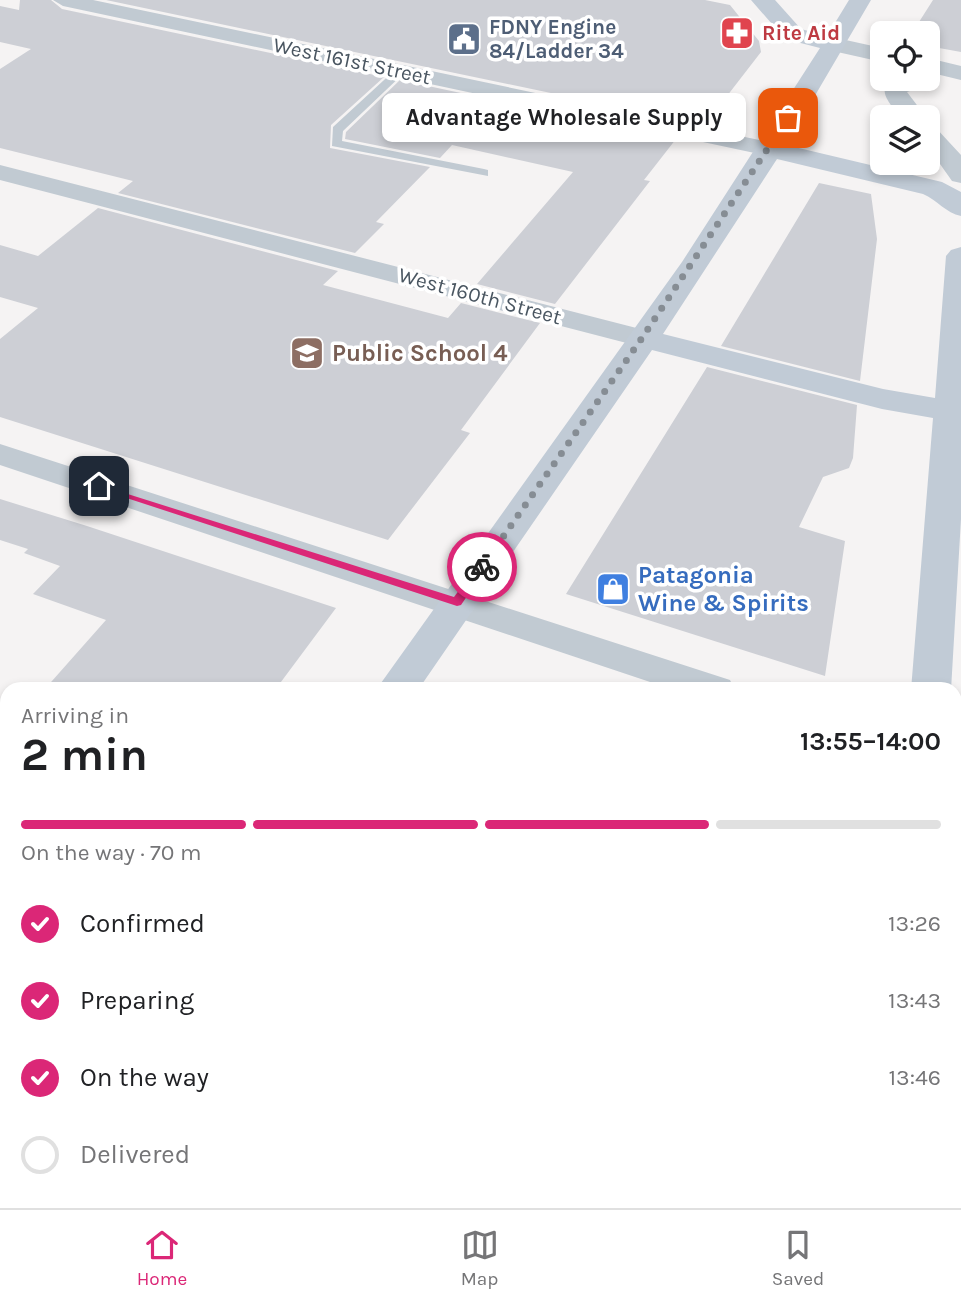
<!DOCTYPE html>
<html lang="en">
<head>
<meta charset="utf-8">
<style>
	body { margin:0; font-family:Karla,sans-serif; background:#f2f2f2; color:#202124; height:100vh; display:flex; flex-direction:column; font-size:26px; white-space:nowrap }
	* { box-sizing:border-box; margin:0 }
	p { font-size:23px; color:#757577 }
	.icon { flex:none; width:38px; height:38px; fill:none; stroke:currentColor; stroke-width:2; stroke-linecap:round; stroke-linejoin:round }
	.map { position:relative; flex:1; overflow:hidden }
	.panel { position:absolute; left:0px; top:682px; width:962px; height:527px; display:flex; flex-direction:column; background:#fff; border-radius:21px 21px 0 0; box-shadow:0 4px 10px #0003 }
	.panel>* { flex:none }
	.buttons { position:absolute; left:870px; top:21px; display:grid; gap:14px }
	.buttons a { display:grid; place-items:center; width:70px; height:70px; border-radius:10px; background:#fff; box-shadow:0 4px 10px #0003; font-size:35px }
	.pin { position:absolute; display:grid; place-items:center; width:60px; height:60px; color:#fff; margin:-30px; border-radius:14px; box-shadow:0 4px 10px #0006 }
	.courier { position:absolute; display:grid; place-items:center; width:70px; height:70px; margin:-35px; border:5px solid #db2777; border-radius:50%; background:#fff; color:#222; box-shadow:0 2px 9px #0007 }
	.bubble { position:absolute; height:49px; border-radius:10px; background:#fff; box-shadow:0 4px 10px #0003; font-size:23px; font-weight:700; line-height:49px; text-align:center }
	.head em { font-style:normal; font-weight:700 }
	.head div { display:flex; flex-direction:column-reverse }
	.head { display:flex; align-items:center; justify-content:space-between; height:119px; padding:0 21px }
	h1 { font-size:46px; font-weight:700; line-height:52px }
	.bar { display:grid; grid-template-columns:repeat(4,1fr); gap:10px 7px; align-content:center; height:84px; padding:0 21px }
	.bar i { height:9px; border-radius:5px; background:#e0e0e0 }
	.bar .on { background:#db2777 }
	.bar p { grid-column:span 4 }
	ol { padding:0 21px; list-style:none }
	li { display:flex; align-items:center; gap:21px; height:77px }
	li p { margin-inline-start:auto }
	li .icon { padding:7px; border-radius:50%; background:#db2777; color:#fff; stroke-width:4 }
	li:last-child { color:#757577 }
	li i { width:38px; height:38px; border:4px solid #e0e0e0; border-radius:50% }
	.dock { display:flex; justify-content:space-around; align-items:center; height:98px; border-top:2px solid #e0e0e0; background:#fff; font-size:19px; color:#757577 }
	.dock a { display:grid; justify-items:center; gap:4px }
	.dock .on { color:#db2777 }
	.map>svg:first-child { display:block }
	.building { fill:#cdcfd5 }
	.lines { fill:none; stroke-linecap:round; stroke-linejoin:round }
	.service { fill:#c1cad2; fill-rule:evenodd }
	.minor { fill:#c1cad2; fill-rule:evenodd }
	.secondary { fill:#c1cbd6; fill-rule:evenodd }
	.route { fill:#db2777 }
	.done { stroke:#868d94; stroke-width:7; stroke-dasharray:0 12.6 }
	.labels { text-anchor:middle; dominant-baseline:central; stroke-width:7; stroke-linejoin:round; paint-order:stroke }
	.far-service-label { font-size:21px; font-weight:bold; fill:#4e5e75; stroke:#fff; text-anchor:start }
	.far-health-label { font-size:21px; font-weight:bold; fill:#be3a42; stroke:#fff; text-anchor:start }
	.far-street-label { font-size:21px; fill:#4a5661; stroke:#fff }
	.education-label { font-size:24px; font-weight:bold; fill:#785e54; stroke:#fff; text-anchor:start }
	.shop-label { font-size:24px; font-weight:bold; fill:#366cbe; stroke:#fff; text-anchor:start }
</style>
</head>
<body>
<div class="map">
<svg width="961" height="1208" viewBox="0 0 961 1208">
	<rect width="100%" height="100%" fill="#f5f3f3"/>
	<!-- building -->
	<path class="building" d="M 20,0 L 51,0 L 62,9 L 384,77 L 331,125 L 330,148 L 430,167 L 376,222 L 384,224 L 355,253 L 118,193 L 133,181 L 0,148 L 0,69 L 31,49 L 0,42 L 0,6 L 19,10 Z
		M 106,0 L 705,0 L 730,5 L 759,41 L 761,52 L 710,118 L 695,115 L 689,122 Z
		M 933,0 L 961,0 L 961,52 L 928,46 L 928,33 L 912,33 Z
		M 400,80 L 676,139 L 644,180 L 650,181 L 555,304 L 477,284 L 573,172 L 452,145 L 440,158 L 345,139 L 346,132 Z
		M 819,183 L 871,194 L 877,239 L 860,381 L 721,346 Z
		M 98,208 L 338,271 L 323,285 L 448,318 L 461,303 L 540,323 L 461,430 L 470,433 L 388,540 L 0,417 L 0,339 L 38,308 L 0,297 L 0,245 L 38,256 Z
		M 707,367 L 857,405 L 853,458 L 849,468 L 823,477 L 799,527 L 845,541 L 825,676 L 566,594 Z
		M 0,499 L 87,526 L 336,608 L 275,690 L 44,690 L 106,620 L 33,594 L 60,566 L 24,553 L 28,549 L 0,540 Z"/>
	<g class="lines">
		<!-- service -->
		<path class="service" d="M 396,69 L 406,71 L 343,131 L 342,141 L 484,169 L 488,170 L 488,176 L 332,146 L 333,127 Z"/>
		<!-- minor -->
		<path class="minor" d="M 53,0 L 93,0 L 769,142 L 778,144 L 781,149 L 778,154 L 769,156 L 63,6 Z
			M 832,37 L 882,48 L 882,62 L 824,49 L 821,44 Z
			M 928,58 L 961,66 L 961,80 L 928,72 Z
			M 928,73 L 934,79 L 931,84 L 907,92 L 926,117 L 901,117 C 867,81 891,79 928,79 Z
			M 928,126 L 936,128 L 961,155 L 961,183 L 952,181 L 928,147 Z
			M 0,165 L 652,332 L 656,338 L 652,344 L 642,347 L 0,180 Z
			M 0,444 L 730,680 L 735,690 L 674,690 L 0,465 Z
			M 956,754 L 961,756 L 961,786 L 956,784 Z
			M 0,927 L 7,929 L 7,966 L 0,964 Z
			M 558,1202 L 617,1202 L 620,1208 L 560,1208 Z"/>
		<!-- secondary -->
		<path class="secondary" d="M 751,0 L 775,0 L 801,29 L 827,36 L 849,0 L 871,0 L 786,145 L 942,182 L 961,192 L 961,216 C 946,213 937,200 923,194 L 777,159 L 663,334 L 883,389 L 935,398 L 946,256 L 951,250 L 961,247 L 961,519 L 951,690 L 911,690 L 933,418 L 882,409 L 652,350 L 418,690 L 376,690 L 682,262 L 820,48 L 785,39 Z
			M 15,1202 L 71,1202 L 68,1208 L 13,1208 Z
			M 876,1202 L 930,1202 L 930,1208 L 876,1208 Z"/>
	</g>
	<!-- route -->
	<path class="route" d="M 96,484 L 454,597 L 478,565 L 487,567 L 461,605 L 457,606 L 96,488 Z"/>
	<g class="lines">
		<!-- done -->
		<path class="done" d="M 482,567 L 642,338 L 788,118"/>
	</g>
	<!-- icons -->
	<defs>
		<g id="pharmacy-square" transform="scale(1.75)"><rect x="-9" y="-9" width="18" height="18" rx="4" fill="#e0444e" stroke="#fff"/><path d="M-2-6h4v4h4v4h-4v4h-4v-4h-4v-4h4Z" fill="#fff"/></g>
		<g id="civic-square" transform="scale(1.75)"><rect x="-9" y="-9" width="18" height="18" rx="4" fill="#5c6f8a" stroke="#fff"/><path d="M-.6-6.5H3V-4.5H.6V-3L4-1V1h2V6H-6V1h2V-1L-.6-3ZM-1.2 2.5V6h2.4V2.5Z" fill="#fff"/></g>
		<g id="school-square" transform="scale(1.75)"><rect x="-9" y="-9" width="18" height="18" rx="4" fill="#8d6e63" stroke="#fff"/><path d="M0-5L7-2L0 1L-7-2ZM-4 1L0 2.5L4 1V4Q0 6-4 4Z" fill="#fff"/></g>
		<g id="shop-square" transform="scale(1.75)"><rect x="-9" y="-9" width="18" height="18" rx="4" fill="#3f7fe0" stroke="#fff"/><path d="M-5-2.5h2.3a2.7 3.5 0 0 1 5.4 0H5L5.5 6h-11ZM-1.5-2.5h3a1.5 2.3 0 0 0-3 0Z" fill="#fff"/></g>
	</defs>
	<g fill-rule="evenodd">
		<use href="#pharmacy-square" x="737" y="33"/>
		<use href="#civic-square" x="464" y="39"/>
		<use href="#school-square" x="307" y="353"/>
		<use href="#shop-square" x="613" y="589"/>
	</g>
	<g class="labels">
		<!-- far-service labels -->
		<g class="far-service-label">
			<text x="489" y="27">FDNY Engine<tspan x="489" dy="24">84/Ladder 34</tspan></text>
		</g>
		<!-- far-health labels -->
		<g class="far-health-label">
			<text x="762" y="33">Rite Aid</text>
		</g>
		<!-- far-street labels -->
		<g class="far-street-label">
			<text transform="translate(352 61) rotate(12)">West 161st Street</text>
			<text transform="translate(480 296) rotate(15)">West 160th Street</text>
		</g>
		<!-- education labels -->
		<g class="education-label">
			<text x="332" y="353">Public School 4</text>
		</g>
		<!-- shop labels -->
		<g class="shop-label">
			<text x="638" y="575">Patagonia<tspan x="638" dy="28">Wine &amp; Spirits</tspan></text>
		</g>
	</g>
</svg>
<div class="buttons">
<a><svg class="icon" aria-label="locate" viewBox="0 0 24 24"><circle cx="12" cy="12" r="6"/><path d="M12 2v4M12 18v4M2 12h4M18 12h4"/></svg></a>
<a><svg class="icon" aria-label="layers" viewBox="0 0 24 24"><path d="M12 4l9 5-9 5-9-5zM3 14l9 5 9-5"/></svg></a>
</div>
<div class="pin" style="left:788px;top:118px;background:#ea580c"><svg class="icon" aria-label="bag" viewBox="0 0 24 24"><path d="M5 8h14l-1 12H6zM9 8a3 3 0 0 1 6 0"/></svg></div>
<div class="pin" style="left:99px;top:486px;background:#1f2937"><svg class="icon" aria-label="home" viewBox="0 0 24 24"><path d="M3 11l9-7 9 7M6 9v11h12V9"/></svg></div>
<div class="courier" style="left:482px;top:567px"><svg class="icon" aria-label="bike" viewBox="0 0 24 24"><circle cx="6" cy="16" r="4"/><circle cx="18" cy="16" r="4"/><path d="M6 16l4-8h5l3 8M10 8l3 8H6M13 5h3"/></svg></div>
<div class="bubble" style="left:382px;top:93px;width:364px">Advantage Wholesale Supply</div>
<section class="panel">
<div class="head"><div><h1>2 min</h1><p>Arriving in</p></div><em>13:55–14:00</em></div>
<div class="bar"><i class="on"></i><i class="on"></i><i class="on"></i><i></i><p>On the way · 70 m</p></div>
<ol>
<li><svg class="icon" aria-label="check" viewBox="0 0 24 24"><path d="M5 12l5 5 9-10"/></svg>Confirmed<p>13:26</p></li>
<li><svg class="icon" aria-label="check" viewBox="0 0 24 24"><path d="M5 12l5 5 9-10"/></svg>Preparing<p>13:43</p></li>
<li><svg class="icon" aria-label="check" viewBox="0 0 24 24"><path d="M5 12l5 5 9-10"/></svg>On the way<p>13:46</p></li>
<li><i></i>Delivered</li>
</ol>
</section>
</div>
<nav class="dock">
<a class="on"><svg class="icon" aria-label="home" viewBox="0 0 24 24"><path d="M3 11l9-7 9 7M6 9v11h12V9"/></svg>Home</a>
<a><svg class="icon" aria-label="map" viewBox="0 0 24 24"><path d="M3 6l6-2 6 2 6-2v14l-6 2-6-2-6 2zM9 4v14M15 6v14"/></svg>Map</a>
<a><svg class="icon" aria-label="saved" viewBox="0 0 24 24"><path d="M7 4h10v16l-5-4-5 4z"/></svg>Saved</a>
</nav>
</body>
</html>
